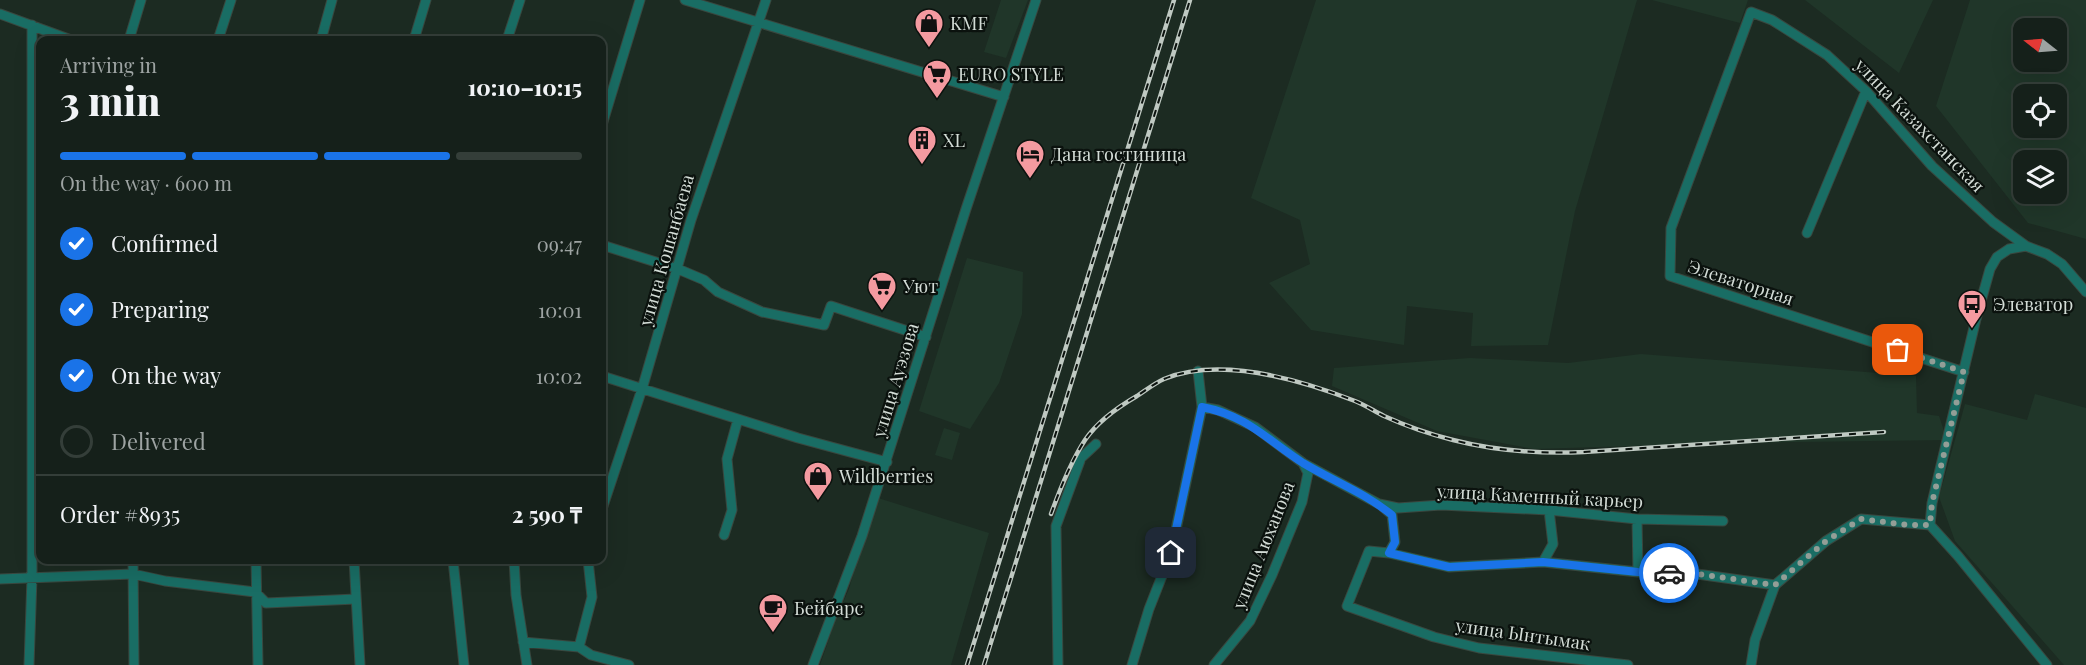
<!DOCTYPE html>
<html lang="en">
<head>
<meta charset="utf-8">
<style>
	body { margin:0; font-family:"Playfair Display",serif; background:#222d27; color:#f1f3f6; height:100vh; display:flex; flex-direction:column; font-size:22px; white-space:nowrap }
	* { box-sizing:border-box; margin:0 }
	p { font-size:20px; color:#9da3a2 }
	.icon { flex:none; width:33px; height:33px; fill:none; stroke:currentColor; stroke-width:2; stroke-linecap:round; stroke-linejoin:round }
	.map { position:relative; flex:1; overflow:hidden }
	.panel { position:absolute; left:36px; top:36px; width:570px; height:528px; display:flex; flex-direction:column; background:#15201a; border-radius:12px; box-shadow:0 6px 24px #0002,0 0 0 2px #343e39 }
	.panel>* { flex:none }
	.needle { width:39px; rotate:287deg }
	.buttons { position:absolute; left:2013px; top:18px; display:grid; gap:12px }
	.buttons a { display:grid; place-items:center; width:54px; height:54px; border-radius:12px; background:#15201a; box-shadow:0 6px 24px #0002,0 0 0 2px #343e39; font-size:30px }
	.pin { position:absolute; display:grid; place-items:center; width:51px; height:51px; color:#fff; margin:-26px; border-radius:12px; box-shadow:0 3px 9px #0006 }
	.courier { position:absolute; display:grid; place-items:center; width:60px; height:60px; margin:-30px; border:4px solid #1a73e8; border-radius:50%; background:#fff; color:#222; box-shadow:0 2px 8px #0007 }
	.summary em { font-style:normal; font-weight:800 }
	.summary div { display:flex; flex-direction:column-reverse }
	.summary { display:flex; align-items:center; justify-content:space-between; height:102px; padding:0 24px }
	h1 { font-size:39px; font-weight:800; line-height:45px }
	.bar { display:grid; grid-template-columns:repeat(4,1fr); gap:9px 6px; align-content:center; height:72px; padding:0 24px }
	.bar i { height:8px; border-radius:4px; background:#343e39 }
	.bar .active { background:#1a73e8 }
	.bar p { grid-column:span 4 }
	.line { display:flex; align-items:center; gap:15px; padding:0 24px; border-top:2px solid #343e39 }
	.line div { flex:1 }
	ol { padding:0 24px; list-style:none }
	li { display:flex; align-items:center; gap:18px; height:66px }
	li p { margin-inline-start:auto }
	li .icon { padding:6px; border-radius:50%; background:#1a73e8; color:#fff; stroke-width:4 }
	li:last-child { color:#9da3a2 }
	li i { width:33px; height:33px; border:3px solid #343e39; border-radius:50% }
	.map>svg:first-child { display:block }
	.built { fill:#203629; fill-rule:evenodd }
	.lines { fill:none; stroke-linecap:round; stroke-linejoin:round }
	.minor-casing { stroke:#39473f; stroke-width:11 }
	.minor { stroke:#196d64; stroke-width:9 }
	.rail-casing { stroke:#bfc9c2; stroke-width:4.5 }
	.rail { stroke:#0b120e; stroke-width:2; stroke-dasharray:7; stroke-linecap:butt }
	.done { stroke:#939e97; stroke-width:6; stroke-dasharray:0 10.8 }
	.route { stroke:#1a73e8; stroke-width:8 }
	.labels { text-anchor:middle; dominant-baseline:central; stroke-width:4.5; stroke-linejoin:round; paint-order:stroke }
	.poi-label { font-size:18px; fill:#d3dcd6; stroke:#0b120e; text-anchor:start }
	.street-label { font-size:18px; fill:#d3dcd6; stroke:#0b120e }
</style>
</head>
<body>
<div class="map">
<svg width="2086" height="665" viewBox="0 0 2086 665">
	<rect width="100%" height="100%" fill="#1c2b22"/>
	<!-- built -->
	<path class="built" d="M 1001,0 L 1028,0 L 1006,58 L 984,52 Z
		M 1316,0 L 1637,0 L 1575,211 L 1548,345 L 1471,346 L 1473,313 L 1407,306 L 1404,345 L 1311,330 L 1269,283 L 1310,264 L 1300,220 L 1251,198 Z
		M 1652,0 L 1748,0 L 1740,23 Z
		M 1805,0 L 1933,0 L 1899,73 Z
		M 1970,0 L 2086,0 L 2086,239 L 2028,223 L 1936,106 ZM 2024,28 L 2056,28 L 2056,62 L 2024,62 ZM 2024,94 L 2056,94 L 2056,128 L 2024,128 ZM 2056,160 L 2056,194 L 2024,194 L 2024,160 Z
		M 967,258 L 1023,272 L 1022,314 L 999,383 L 970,429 L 919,411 Z
		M 1641,354 L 1916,376 L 1917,413 L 1939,416 L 1947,440 L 1728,443 L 1534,449 L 1437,431 L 1332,386 L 1334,368 L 1470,358 L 1568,363 Z
		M 2035,394 L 2086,408 L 2086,665 L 2064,665 L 1955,541 L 1939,497 L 1965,404 L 2027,420 Z
		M 944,428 L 960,433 L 952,460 L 935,455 Z
		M 875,497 L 989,533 L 951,665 L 820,665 L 836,618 L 849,589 Z"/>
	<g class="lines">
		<!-- minor casing -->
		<g class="minor-casing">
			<path id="minor" d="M 685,0 L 1004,97
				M 0,14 L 71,40
				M 129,40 L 141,0
				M 218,40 L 231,0
				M 321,40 L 332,0
				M 414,40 L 426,0
				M 507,40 L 520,0
				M 602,125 L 640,0
				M 1807,233 L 1866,91
				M 602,245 L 678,269 L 704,280 L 718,292 L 762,312 L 824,325 L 831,306 L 926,337
				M 2026,246 L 2009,249 L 1997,257 L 1990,269 L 1976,319 L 1932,503 L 1930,525 L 1958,556 L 2047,665
				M 1964,372 L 1670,276 L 1671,228 L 1751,12 L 1772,20 L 1827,55 L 1866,91 L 1932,166 L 1993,222 L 2026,246 L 2047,254 L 2062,264 L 2086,292
				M 602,376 L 798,438 L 887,462
				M 1202,407 L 1218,410 L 1255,427 L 1303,463 L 1379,504 L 1398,508 L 1441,505 L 1549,510 L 1637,519 L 1723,521
				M 1383,507 L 1392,515 L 1395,542 L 1389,553
				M 602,509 L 642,389 L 691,220 L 766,0
				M 1637,519 L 1638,572
				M 724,535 L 732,510 L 727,459 L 738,419
				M 133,560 L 134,665
				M 256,560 L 258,665
				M 354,560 L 360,665
				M 453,560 L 464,665
				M 514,560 L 516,595 L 527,665
				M 1543,562 L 1553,544 L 1549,510
				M 0,579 L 133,574 L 165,581 L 255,592 L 266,603 L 356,599
				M 523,642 L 579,647 L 591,655 L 629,665
				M 579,647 L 592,597 L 588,560
				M 29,665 L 32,577 L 32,25
				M 813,665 L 862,536 L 966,209 L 1036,0
				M 1058,665 L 1056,526 L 1081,458 L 1096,444
				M 1132,665 L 1149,609 L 1171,553 L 1202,407 L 1198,371
				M 1214,665 L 1250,621 L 1272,575 L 1302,502 L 1308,473 L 1303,463
				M 1628,665 L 1479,648 L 1434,637 L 1347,606 L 1369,551 L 1389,553 L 1449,567 L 1543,562 L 1638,572 L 1690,573 L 1775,585
				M 1751,665 L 1755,640 L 1775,585 L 1826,541 L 1861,519 L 1930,525"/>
		</g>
		<!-- minor -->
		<use href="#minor" class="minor"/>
		<!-- rail casing -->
		<g class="rail-casing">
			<path id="rail" d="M 1051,514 C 1060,489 1070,463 1085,440 C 1098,421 1118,407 1137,396 C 1146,390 1155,383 1164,379 C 1221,356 1301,380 1355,401 C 1365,405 1374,411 1384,416 C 1406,426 1429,434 1453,440 C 1496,451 1539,454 1584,452 L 1884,432
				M 967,665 L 1174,0
				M 984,665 L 1190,0"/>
		</g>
		<!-- rail -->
		<use href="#rail" class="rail"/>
	</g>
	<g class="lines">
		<!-- done -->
		<path class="done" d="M 1669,573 L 1690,573 L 1775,585 L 1826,541 L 1861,519 L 1908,525 L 1930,525 L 1932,503 L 1964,372 L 1898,350"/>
		<!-- route -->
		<path class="route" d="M 1171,553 L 1202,407 C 1248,416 1267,440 1303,463 C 1333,481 1365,493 1392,515 L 1395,542 L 1389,553 L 1449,567 L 1543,562 L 1638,572 L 1669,573"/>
	</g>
	<!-- icons -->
	<defs>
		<g id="shop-pin" transform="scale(1.5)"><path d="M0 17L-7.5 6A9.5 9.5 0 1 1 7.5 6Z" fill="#f49aa0" stroke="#0b120e"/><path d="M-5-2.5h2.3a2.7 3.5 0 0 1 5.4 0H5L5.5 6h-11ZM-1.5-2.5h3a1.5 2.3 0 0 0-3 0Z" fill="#111"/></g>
		<g id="supermarket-pin" transform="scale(1.5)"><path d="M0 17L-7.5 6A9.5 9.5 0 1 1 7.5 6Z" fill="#f49aa0" stroke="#0b120e"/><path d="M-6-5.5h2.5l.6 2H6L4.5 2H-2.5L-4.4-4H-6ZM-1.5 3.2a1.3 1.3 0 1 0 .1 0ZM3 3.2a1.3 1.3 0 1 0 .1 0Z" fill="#111"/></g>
		<g id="building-pin" transform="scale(1.5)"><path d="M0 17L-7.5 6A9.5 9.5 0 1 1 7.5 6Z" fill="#f49aa0" stroke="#0b120e"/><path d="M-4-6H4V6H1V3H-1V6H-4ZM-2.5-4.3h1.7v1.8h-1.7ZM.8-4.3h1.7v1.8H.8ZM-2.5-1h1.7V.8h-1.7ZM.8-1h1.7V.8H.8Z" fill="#111"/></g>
		<g id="hotel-pin" transform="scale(1.5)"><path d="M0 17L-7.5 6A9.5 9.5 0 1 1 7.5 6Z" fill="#f49aa0" stroke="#0b120e"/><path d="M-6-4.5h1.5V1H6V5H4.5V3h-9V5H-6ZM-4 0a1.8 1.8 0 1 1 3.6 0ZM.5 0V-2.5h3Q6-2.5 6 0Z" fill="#111"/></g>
		<g id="bus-pin" transform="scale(1.5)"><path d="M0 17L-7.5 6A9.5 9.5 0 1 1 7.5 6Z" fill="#f49aa0" stroke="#0b120e"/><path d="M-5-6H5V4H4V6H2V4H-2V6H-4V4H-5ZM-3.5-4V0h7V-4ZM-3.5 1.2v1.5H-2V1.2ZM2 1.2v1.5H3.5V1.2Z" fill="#111"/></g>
		<g id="cafe-pin" transform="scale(1.5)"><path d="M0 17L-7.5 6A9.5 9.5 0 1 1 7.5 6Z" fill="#f49aa0" stroke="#0b120e"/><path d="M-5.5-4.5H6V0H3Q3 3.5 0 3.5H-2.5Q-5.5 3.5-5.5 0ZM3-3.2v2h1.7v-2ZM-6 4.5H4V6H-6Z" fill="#111"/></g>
	</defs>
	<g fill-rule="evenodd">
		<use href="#shop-pin" x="929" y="23"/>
		<use href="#supermarket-pin" x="937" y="74"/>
		<use href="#building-pin" x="922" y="140"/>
		<use href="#hotel-pin" x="1030" y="154"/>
		<use href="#supermarket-pin" x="882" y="286"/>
		<use href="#bus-pin" x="1972" y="304"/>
		<use href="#shop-pin" x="818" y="476"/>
		<use href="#cafe-pin" x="773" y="608"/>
	</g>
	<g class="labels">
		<!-- poi labels -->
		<g class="poi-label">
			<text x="950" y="23">KMF</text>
			<text x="958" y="74">EURO STYLE</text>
			<text x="943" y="140">XL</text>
			<text x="1051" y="154">Дана гостиница</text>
			<text x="903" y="286">Уют</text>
			<text x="1993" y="304">Элеватор</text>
			<text x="839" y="476">Wildberries</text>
			<text x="794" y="608">Бейбарс</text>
		</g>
		<!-- street labels -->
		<g class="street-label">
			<text transform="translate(1920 125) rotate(46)">улица Казахстанская</text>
			<text transform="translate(666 250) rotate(-74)">улица Кошанбаева</text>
			<text transform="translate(1741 282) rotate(18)">Элеваторная</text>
			<text transform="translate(895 380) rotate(-73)">улица Ауэзова</text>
			<text transform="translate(1540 496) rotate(3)">улица Каменный карьер</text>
			<text transform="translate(1263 545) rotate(-68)">улица Аюханова</text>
			<text transform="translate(1523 634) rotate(8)">улица Ынтымак</text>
		</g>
	</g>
</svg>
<div class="buttons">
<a><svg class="needle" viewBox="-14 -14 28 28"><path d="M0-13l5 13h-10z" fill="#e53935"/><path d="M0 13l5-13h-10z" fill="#9da3a2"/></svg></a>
<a><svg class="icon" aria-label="locate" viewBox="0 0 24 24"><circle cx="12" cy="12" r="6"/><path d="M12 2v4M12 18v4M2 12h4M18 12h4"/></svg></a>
<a><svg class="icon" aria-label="layers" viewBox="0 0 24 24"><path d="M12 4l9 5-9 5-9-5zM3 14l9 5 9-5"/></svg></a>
</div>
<div class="pin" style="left:1898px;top:350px;background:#ea580c"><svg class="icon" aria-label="bag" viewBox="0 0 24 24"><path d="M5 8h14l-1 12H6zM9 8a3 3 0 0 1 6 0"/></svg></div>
<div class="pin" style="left:1171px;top:553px;background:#1f2937"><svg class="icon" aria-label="home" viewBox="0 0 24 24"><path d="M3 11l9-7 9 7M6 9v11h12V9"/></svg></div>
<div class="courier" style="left:1669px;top:573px"><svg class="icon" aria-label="car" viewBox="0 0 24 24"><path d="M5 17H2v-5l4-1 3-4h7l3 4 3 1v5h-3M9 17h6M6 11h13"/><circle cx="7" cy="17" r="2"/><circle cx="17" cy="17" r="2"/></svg></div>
<section class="panel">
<div class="summary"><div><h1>3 min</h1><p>Arriving in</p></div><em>10:10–10:15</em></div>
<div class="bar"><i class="active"></i><i class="active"></i><i class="active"></i><i></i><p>On the way · 600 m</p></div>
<ol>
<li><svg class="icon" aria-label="check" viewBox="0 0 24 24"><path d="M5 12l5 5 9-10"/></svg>Confirmed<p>09:47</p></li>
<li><svg class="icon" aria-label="check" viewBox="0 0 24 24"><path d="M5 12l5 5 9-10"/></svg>Preparing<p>10:01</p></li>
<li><svg class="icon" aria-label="check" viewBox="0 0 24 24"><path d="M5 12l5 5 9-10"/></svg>On the way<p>10:02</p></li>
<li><i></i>Delivered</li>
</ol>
<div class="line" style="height:78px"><div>Order #8935</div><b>2 590 ₸</b></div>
</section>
</div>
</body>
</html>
